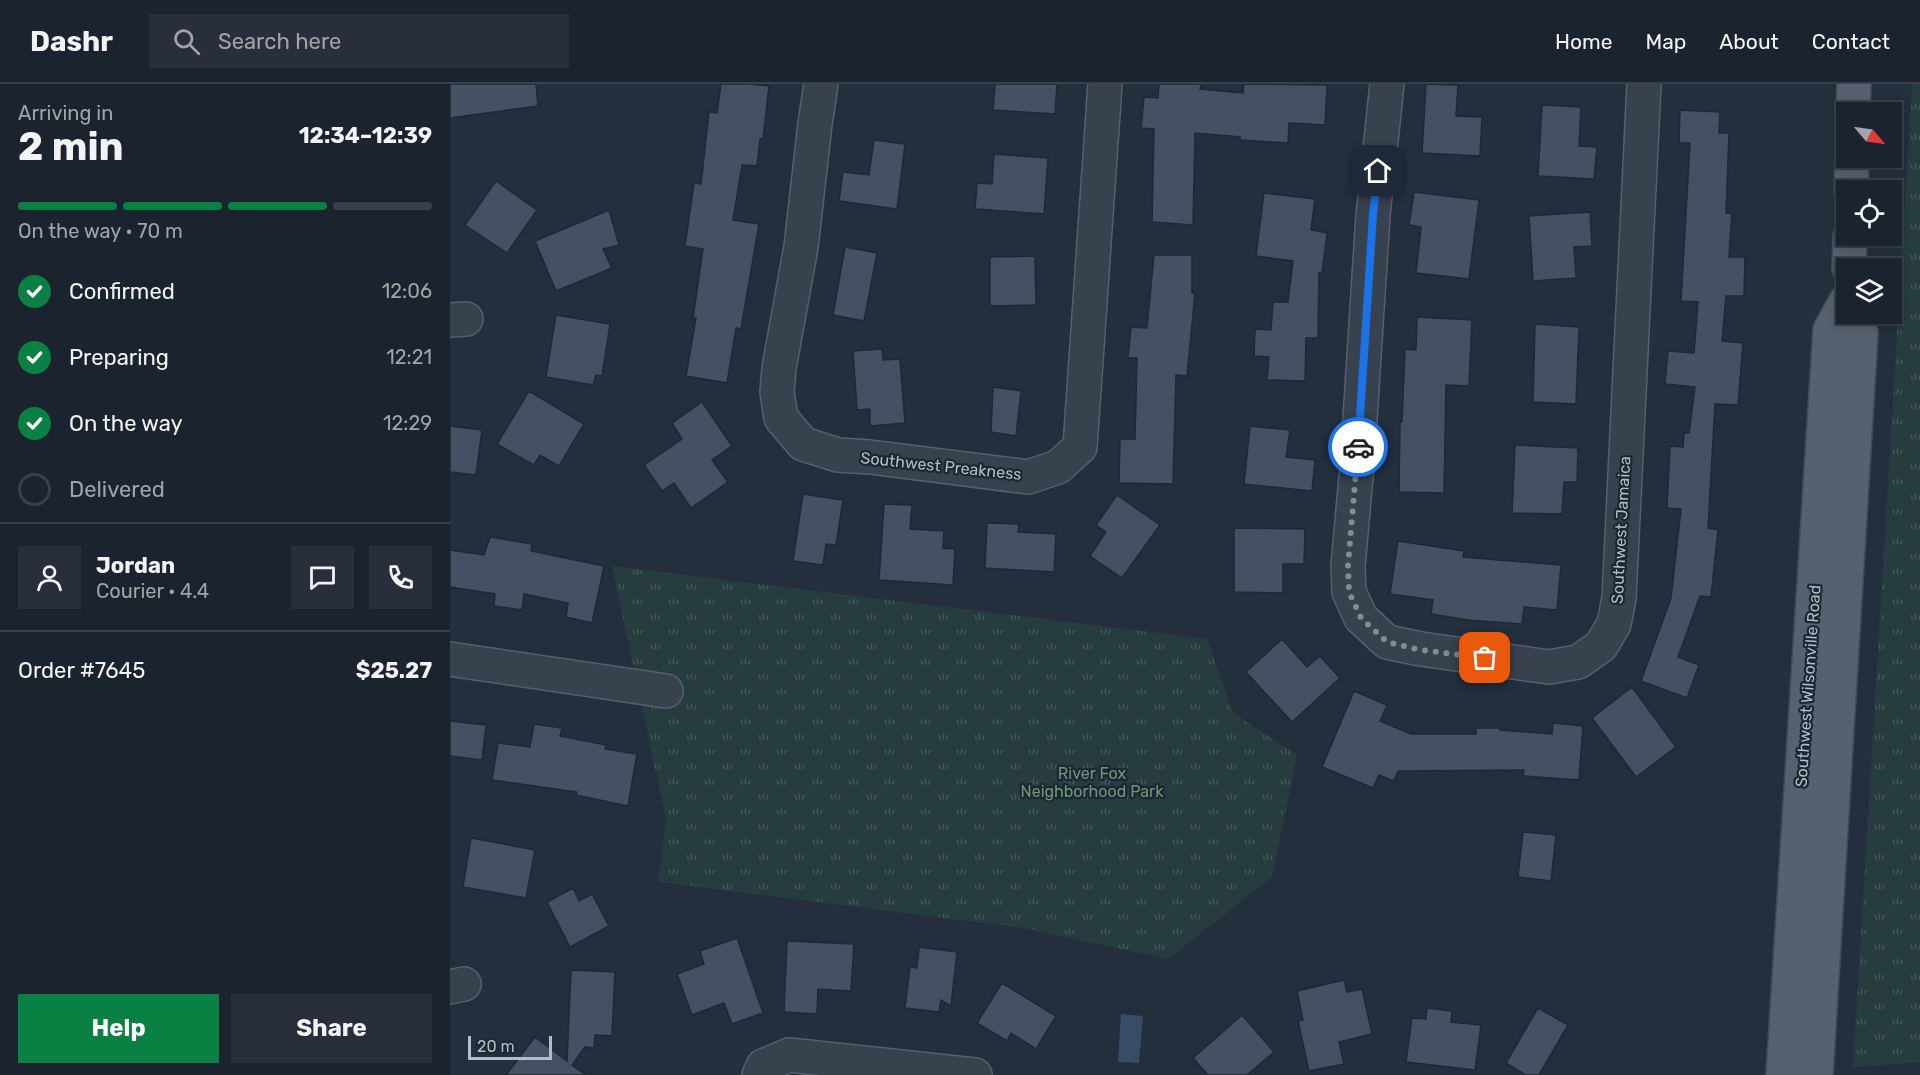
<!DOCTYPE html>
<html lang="en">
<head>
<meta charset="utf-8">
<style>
	body { margin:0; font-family:Rubik,sans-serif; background:#282f3a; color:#f1f3f6; height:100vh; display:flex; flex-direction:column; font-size:22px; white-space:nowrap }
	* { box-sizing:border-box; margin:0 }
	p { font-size:20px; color:#a0a4aa }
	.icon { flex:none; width:33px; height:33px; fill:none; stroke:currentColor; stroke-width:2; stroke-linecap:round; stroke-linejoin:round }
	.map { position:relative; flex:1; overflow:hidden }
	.panel { display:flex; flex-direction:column; background:#1b232e; width:450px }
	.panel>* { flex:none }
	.needle { width:39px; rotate:119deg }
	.controls { position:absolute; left:1386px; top:18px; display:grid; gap:12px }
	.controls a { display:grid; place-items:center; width:66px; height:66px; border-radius:0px; background:#1b232e; box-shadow:0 3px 9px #0003,0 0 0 2px #39404a; font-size:30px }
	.scale { position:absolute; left:18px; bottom:15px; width:84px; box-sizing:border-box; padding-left:6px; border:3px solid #b4bcc9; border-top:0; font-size:16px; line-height:21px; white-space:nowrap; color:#b4bcc9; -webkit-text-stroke:4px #1d2633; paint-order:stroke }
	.pin { position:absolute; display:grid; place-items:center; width:51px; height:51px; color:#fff; margin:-26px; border-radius:12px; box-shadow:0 3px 9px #0006 }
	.courier { position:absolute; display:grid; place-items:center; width:60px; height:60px; margin:-30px; border:4px solid #1a73e8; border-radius:50%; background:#fff; color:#222; box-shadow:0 2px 8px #0007 }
	.overview em { font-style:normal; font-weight:700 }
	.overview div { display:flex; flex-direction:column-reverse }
	.overview { display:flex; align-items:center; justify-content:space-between; height:102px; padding:0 18px }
	h1 { font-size:39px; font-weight:700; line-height:45px }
	.bar { display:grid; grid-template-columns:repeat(4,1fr); gap:9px 6px; align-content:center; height:72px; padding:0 18px }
	.bar i { height:8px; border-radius:4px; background:#39404a }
	.bar .current { background:#0b8043 }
	.bar p { grid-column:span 4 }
	.line { display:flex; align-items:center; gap:15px; padding:0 18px; border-top:2px solid #39404a }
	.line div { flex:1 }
	.round { display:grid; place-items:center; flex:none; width:63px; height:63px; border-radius:0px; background:#282f3a }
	ol { padding:0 18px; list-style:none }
	li { display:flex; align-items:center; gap:18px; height:66px }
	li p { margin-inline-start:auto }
	li .icon { padding:6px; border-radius:50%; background:#0b8043; color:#fff; stroke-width:4 }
	li:last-child { color:#a0a4aa }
	li i { width:33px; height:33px; border:3px solid #39404a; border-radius:50% }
	.action { display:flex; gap:12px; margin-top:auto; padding:12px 18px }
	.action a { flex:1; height:69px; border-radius:0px; background:#0b8043; color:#fff; font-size:24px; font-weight:700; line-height:69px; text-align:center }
	.action a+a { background:#282f3a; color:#f1f3f6 }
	header { display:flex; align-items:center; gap:36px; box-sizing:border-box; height:84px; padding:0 30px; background:#1b232e; border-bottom:2px solid #39404a }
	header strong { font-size:28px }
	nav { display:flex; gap:33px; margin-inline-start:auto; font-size:21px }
	.search { width:420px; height:54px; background:#282f3a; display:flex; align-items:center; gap:15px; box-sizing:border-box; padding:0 21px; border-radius:0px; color:#a0a4aa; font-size:22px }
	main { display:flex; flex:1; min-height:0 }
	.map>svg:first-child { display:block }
	.park { fill:url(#park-tufts) }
	.water { fill:#394c67 }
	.building { fill:#455162; stroke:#1f2835; stroke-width:1.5 }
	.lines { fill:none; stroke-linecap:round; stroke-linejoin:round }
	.minor-casing { stroke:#565f6c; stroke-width:36 }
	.major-casing { stroke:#414a57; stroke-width:36 }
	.minor { stroke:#38414e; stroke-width:33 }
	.major { stroke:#56606e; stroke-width:33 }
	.done { stroke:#828b98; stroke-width:6; stroke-dasharray:0 10.8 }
	.route { stroke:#1a73e8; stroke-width:8 }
	.labels { text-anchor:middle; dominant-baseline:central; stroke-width:4.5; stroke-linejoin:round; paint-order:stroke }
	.street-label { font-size:16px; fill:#b4bcc9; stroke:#1d2633 }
	.park-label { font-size:16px; fill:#6b9a76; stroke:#1d2633 }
</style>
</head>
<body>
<header>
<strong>Dashr</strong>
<div class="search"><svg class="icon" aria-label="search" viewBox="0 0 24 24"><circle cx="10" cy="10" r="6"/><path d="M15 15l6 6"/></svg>Search here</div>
<nav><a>Home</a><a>Map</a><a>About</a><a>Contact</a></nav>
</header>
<main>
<section class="panel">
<div class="overview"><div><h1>2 min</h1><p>Arriving in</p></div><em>12:34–12:39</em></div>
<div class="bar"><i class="current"></i><i class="current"></i><i class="current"></i><i></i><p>On the way · 70 m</p></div>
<ol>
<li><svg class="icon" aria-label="check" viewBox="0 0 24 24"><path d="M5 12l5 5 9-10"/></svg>Confirmed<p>12:06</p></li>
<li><svg class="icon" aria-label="check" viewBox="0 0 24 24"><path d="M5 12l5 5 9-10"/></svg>Preparing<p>12:21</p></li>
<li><svg class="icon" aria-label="check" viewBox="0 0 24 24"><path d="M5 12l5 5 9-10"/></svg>On the way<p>12:29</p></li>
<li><i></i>Delivered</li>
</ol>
<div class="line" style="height:108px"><a class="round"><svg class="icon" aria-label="person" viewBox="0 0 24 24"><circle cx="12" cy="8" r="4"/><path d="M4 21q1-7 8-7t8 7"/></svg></a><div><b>Jordan</b><p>Courier · 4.4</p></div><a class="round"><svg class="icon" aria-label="chat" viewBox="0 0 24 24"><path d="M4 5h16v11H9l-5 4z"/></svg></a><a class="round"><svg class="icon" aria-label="phone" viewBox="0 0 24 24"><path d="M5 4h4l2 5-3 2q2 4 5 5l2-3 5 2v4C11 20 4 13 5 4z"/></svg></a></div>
<div class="line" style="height:78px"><div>Order #7645</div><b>$25.27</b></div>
<div class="action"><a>Help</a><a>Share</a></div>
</section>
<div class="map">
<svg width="1470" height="991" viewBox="0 0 1470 991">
	<defs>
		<pattern id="park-tufts" width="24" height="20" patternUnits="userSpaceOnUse" patternTransform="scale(1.5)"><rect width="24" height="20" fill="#263c3f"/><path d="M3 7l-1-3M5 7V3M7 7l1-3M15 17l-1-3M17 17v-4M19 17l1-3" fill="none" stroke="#435659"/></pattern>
	</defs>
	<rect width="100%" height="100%" fill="#242f3e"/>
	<!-- park -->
	<path class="park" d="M 1462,0 L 1470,0 L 1470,978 L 1403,983 Z
		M 162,482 L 757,555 L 783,629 L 847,671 L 822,793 L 718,875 L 574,844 L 208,798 L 216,735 Z"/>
	<!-- water -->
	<path class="water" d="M 671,930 L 693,932 L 689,979 L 668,978 Z"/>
	<!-- building -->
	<path class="building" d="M 0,0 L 86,0 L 88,22 L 0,34 Z
		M 271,0 L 299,0 L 319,2 L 313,55 L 310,55 L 307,82 L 292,81 L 283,136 L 309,140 L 291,245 L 286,244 L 277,299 L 236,292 L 246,234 L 243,234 L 253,165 L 235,162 L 244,99 L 251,100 L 259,28 L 267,29 Z
		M 545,0 L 607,0 L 605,30 L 543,26 Z
		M 709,0 L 751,0 L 750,5 L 793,9 L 794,0 L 877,1 L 875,41 L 839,39 L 838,59 L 790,56 L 790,53 L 745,49 L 743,141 L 702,138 L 704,45 L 691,44 L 694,13 L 708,14 Z
		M 976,0 L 1008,1 L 1006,32 L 1032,33 L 1030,72 L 972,69 Z
		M 1092,21 L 1131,23 L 1129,62 L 1147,63 L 1144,95 L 1088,92 Z
		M 1230,26 L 1270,28 L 1269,49 L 1279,49 L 1276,129 L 1282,129 L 1279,173 L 1295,173 L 1294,212 L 1276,212 L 1272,257 L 1293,259 L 1288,321 L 1265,320 L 1258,444 L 1268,446 L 1261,513 L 1250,512 L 1228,573 L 1249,581 L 1237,614 L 1191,597 L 1221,514 L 1231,425 L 1217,424 L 1220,362 L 1233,363 L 1234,349 L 1239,349 L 1245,303 L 1215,300 L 1218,267 L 1244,269 L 1248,218 L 1231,217 L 1240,59 L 1229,59 Z
		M 424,56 L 455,60 L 447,125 L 389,117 L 393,88 L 419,91 Z
		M 544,70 L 598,74 L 594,130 L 525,125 L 527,99 L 542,100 Z
		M 46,97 L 87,126 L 57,169 L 15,141 Z
		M 964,108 L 1029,116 L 1019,195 L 966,189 L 971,143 L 959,141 Z
		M 814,109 L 865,115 L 861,146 L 877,149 L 872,189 L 869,189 L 868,254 L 856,254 L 855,297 L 817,296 L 819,273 L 804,272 L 805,245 L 821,246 L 823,218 L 838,218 L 843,177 L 806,172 Z
		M 159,126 L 169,161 L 153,165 L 162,184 L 106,207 L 85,157 Z
		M 1140,128 L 1142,162 L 1124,163 L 1126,194 L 1083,197 L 1079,132 Z
		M 395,163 L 427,169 L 414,237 L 383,231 Z
		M 704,171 L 742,171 L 742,209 L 745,209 L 737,292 L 726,291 L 723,400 L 669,399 L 670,355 L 685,355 L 687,274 L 678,274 L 681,243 L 697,244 Z
		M 585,172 L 586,221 L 540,222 L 540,173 Z
		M 106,231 L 160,240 L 152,292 L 146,291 L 143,301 L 96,293 Z
		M 967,233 L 1022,236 L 1019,302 L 996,301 L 994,409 L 949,408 L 950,338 L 952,338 L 955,265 L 966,266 Z
		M 1085,240 L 1129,243 L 1126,320 L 1083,318 Z
		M 432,265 L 433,276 L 450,275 L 455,339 L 420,342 L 420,325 L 407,326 L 403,267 Z
		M 543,303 L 571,307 L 566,352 L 541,348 Z
		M 79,307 L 134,340 L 109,382 L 90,371 L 84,381 L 47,360 Z
		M 252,318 L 282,362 L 262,376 L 278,398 L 241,424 L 224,399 L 212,407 L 194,381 L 232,355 L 222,339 Z
		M 0,342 L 32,346 L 26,391 L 0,388 Z
		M 800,342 L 840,346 L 836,373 L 865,376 L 862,407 L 794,400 Z
		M 1065,361 L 1128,364 L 1127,398 L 1114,398 L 1112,430 L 1062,429 Z
		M 353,410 L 393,416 L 386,461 L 376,460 L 373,481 L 343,477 Z
		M 667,411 L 710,441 L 672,494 L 640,472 L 656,448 L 646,441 Z
		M 434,420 L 462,421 L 460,445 L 494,447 L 493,464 L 505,465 L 503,501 L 429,496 Z
		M 537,439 L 569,440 L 568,448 L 606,450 L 604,488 L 535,484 Z
		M 784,444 L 855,445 L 854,480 L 833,480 L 833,509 L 784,508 Z
		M 40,453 L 82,460 L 81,467 L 154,482 L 142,539 L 116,533 L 118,519 L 74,510 L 72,526 L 44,522 L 45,510 L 0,503 L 0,466 L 34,471 Z
		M 948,457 L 1014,467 L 1013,473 L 1111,481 L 1107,526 L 1074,523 L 1072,540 L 1018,536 L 981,530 L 983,516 L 940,510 Z
		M 832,555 L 857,583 L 870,572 L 890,594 L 842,638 L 796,588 Z
		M 1182,603 L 1226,663 L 1186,693 L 1142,634 Z
		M 904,607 L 937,621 L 930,637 L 961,650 L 1026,650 L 1026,644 L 1050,644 L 1050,646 L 1102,650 L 1103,639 L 1133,642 L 1129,696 L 1073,692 L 1074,686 L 948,687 L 944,697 L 929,691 L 923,704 L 872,683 Z
		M 0,637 L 36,641 L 32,676 L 0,672 Z
		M 84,640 L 112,644 L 110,652 L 156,661 L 155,665 L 187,670 L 178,722 L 126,711 L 127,708 L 42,696 L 48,659 L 80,663 Z
		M 1073,748 L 1106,751 L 1101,797 L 1068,793 Z
		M 21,754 L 85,766 L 76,814 L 13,803 Z
		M 123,804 L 129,817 L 142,810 L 159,842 L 120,863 L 97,818 Z
		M 287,854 L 313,929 L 282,940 L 274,919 L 242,931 L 227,890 L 254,880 L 250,867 Z
		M 337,857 L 404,860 L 401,907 L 368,905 L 367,930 L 334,928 Z
		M 469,863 L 507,868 L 501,922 L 491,916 L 489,928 L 455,924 L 460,883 L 467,884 Z
		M 121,886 L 165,888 L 162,952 L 145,951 L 144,964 L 135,963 L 122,981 L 136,991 L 56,991 L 85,953 L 117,977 Z
		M 894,896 L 897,908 L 912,905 L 922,950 L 889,958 L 894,980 L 859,987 L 848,937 L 853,936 L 847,907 Z
		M 552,899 L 606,932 L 586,965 L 561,949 L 557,957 L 527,939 Z
		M 977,924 L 1002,927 L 1001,938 L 1031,941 L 1025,986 L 956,978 L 962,934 L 976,935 Z
		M 1088,924 L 1118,941 L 1089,991 L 1076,991 L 1056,979 Z
		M 792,931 L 824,968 L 797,991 L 758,991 L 743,974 Z"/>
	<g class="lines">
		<!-- minor casing -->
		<g class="minor-casing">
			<path id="minor" d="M 371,0 L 365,40 L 351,163 L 329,284 L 327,308 L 331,334 L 353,360 L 388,371 L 420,373 L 578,393 L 608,383 L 630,363 L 655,0
				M 937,0 L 923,131 L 907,382 L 898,482 L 899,508 L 911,534 L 937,558 L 971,565 L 1099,583 L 1128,578 L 1151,562 L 1164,540 L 1169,514 L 1194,0
				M 0,236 L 16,235
				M 0,575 L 216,607
				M 0,903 L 14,900
				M 309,991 L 313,982 L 339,971 L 525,991"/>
		</g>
		<!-- major casing -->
		<g class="major-casing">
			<path id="major" d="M 1403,28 L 1404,0
				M 1401,106 L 1402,74
				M 1399,184 L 1400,152
				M 1333,991 L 1380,246 L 1396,217
				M 1366,991 L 1411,249 L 1403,230"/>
		</g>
		<!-- minor -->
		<use href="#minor" class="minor"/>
		<!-- major -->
		<use href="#major" class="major"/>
	</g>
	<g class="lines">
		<!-- done -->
		<path class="done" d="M 908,363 L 898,482 L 899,508 L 911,534 L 937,558 L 971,566 L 1035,574"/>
		<!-- route -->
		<path class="route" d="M 908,363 L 923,131 L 928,87"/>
	</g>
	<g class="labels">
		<!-- street labels -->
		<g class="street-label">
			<text transform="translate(491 382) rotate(6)">Southwest Preakness</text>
			<text transform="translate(1171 446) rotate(-87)">Southwest Jamaica</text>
			<text transform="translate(1358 602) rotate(-86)">Southwest Wilsonville Road</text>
		</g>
		<!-- park labels -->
		<g class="park-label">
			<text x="642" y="689">River Fox<tspan x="642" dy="18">Neighborhood Park</tspan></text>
		</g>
	</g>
</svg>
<div class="controls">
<a><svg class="needle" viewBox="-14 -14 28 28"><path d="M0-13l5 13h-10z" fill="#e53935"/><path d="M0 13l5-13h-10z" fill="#a0a4aa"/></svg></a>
<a><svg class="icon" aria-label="locate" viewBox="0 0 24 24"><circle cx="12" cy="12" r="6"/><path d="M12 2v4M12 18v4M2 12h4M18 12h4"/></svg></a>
<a><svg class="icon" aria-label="layers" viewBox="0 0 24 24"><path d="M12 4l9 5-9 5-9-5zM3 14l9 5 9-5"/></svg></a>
</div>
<div class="scale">20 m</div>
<div class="pin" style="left:1035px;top:574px;background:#ea580c"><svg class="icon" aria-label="bag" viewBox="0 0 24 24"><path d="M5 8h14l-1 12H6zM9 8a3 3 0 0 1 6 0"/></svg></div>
<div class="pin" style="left:928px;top:87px;background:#1f2937"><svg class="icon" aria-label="home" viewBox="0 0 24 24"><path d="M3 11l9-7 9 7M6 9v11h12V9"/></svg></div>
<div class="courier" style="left:908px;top:363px"><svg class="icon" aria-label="car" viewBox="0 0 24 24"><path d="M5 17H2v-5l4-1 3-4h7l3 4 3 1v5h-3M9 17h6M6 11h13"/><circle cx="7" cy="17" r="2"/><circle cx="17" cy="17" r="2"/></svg></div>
</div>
</main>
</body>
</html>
